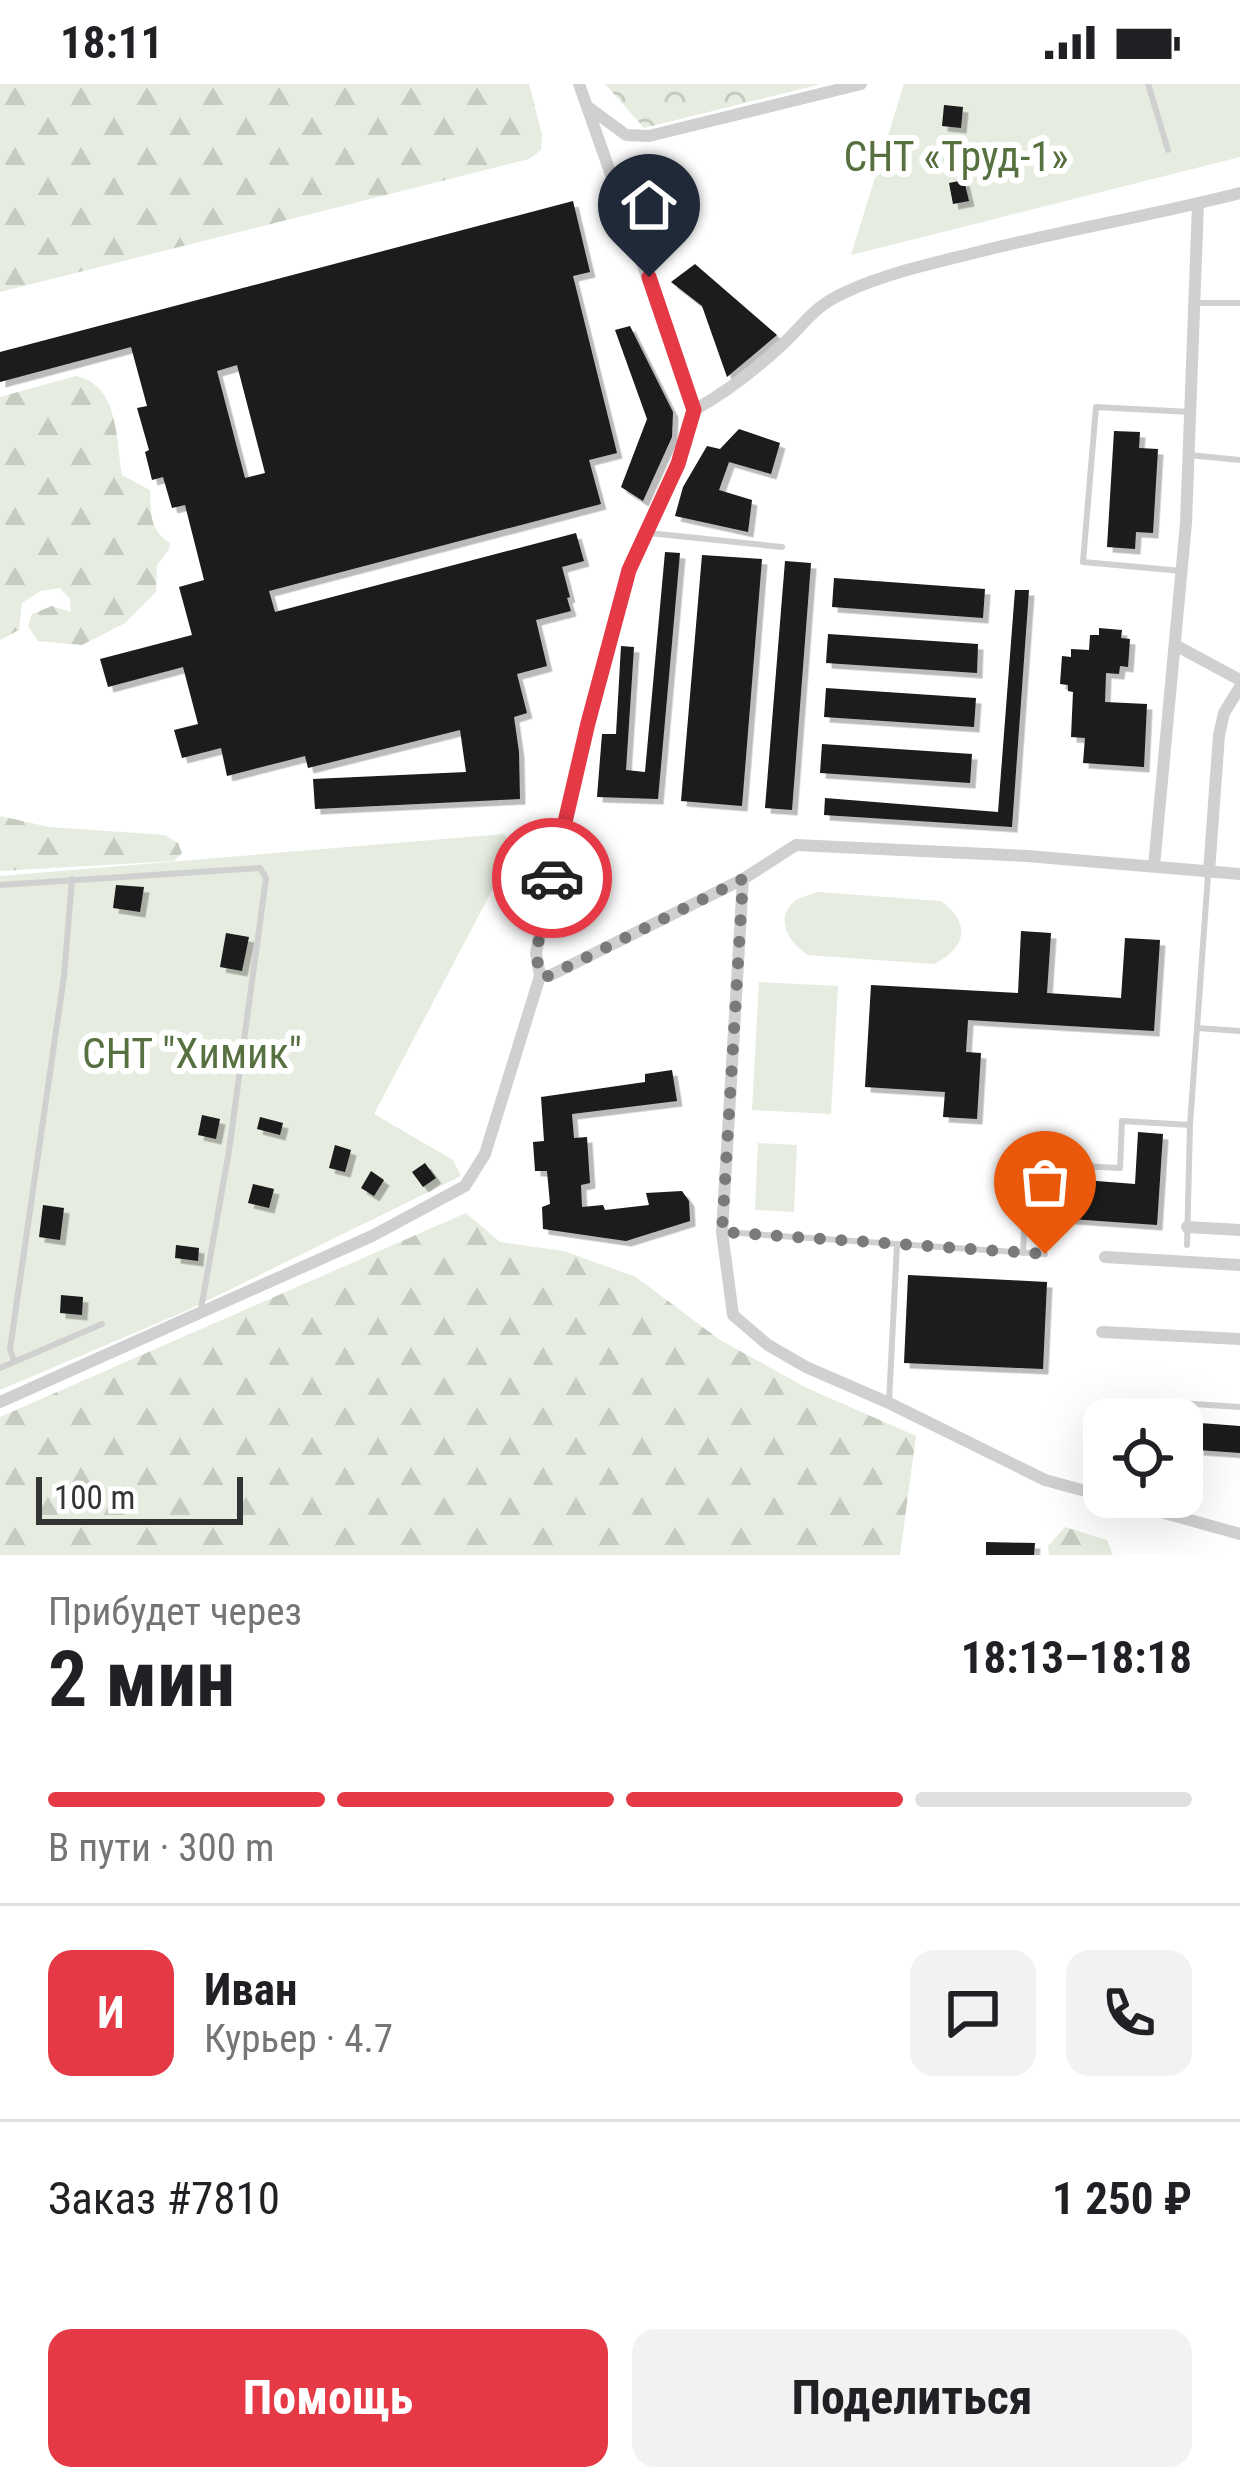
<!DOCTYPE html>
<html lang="ru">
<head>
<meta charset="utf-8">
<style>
	body { margin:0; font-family:"Roboto Condensed",sans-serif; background:#f2f2f2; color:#202124; height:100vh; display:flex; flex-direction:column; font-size:45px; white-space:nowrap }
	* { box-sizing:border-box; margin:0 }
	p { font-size:39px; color:#757577 }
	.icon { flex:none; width:66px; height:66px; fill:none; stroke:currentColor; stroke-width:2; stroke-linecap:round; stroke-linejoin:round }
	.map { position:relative; height:1471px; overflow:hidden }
	.side { display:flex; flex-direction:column; background:#fff; flex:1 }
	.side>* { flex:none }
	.controls { position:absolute; left:1083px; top:1314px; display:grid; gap:24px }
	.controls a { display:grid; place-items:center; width:120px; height:120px; border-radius:24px; background:#fff; box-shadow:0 12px 48px #0002; font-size:60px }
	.scale { position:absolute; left:36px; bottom:30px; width:207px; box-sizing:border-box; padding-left:12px; border:6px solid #333; border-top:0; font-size:33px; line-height:42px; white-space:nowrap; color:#333; -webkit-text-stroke:9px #fff; paint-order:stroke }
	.pin { position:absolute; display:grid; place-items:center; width:102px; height:102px; color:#fff; margin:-123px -51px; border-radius:50% 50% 50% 0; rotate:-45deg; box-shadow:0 0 12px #0007 }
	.pin .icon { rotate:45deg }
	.courier { position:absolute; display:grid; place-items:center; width:120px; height:120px; margin:-60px; border:9px solid #e63946; border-radius:50%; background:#fff; color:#222; box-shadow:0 3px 15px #0007 }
	.head em { font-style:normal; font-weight:700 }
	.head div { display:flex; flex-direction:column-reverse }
	.head { display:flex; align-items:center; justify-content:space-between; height:204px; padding:0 48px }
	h1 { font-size:78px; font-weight:700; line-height:90px }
	.bar { display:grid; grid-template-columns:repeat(4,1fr); gap:18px 12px; align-content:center; height:144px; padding:0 48px }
	.bar i { height:15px; border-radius:9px; background:#e0e0e0 }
	.bar .on { background:#e63946 }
	.bar p { grid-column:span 4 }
	.line { display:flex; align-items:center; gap:30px; padding:0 48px; border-top:3px solid #e0e0e0 }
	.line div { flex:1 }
	.round { display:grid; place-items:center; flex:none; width:126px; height:126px; border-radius:24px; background:#f2f2f2 }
	.cta { display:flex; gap:24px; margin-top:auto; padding:24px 48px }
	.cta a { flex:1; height:138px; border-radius:24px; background:#e63946; color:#fff; font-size:48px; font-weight:700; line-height:138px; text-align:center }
	.cta a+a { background:#f2f2f2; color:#202124 }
	.status { display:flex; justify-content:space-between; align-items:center; height:84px; padding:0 60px; background:#fff; direction:ltr }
	.status svg { height:33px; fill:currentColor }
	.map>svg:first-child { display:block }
	.green { fill:#e6ecdf }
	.forest { fill:url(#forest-firs) }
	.park { fill:url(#park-crowns) }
	.building { fill:#1a1a1a; fill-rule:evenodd; filter:url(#shadow) }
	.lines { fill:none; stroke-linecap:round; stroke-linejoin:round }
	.lane { stroke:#d0d0d0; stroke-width:6 }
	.street { stroke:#d0d0d0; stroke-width:12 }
	.done { stroke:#7a7a7a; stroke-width:12; stroke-dasharray:0 21.6 }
	.route { stroke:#e63946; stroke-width:15 }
	.labels { text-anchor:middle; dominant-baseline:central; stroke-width:12; stroke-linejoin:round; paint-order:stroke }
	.park-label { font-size:42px; fill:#56703f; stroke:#fff }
</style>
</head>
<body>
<div class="status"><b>18:11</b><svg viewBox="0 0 49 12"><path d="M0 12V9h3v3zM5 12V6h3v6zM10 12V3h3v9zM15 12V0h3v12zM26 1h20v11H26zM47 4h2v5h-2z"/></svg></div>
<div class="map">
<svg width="1240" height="1471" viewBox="0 0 1240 1471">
	<defs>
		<pattern id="forest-firs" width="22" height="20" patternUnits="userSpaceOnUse" patternTransform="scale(3)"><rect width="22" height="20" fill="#e6ecdf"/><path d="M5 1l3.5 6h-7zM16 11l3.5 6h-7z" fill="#c6cbc0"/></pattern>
		<pattern id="park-crowns" width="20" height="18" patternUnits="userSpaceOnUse" patternTransform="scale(3)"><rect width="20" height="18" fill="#e6ecdf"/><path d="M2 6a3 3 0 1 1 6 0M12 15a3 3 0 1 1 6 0" fill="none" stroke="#c6cbc0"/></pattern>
		<filter id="shadow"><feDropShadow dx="5.5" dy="5.5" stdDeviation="0" flood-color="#0004"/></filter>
	</defs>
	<rect width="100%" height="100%" fill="#fff"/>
	<!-- green -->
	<path class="green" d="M 904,0 L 1240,0 L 1240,73 L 851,171 Z
		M 504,750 L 516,761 L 374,1030 L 453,1076 L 461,1092 L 186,1227 L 0,1306 L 0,792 Z
		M 817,808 L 941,817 C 971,839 967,864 934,880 L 808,871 C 789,859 773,834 796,816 C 797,815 815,809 817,808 Z
		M 759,898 L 838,902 L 831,1030 L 752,1026 Z
		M 758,1059 L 797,1061 L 794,1128 L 755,1126 Z"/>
	<!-- forest -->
	<path class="forest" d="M 0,0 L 529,0 L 542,50 L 541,66 L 529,75 L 0,208 Z
		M 76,292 C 119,301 116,355 122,391 L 150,406 C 151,429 149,446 170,459 L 169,465 L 157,481 L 156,508 L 125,539 L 82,561 L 38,557 L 28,542 L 32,530 L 52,522 L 71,528 L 70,515 L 60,504 L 40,507 L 22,519 L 19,546 L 0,556 L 0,313 Z
		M 0,732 L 49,743 L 165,751 L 178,759 L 182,769 L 174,777 L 0,787 Z
		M 466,1129 L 500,1158 L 564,1167 L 636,1193 L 720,1256 L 807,1304 L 916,1352 L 900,1471 L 0,1471 L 0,1333 Z
		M 1065,1443 L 1107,1456 L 1113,1471 L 1049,1471 L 1048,1462 Z"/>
	<!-- park -->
	<path class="park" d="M 605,0 L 821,0 L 644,44 Z"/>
	<!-- building -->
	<path class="building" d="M 944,21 L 963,23 L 961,44 L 942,42 Z
		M 964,96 L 969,117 L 953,120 L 949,99 Z
		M 573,117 L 590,188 L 573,192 L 617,369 L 589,376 L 601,420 L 269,507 L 275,528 L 576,449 L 584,477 L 562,483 L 570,513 L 567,514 L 571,527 L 536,536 L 547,582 L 517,590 L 527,629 L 514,633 L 519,668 L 520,715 L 315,725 L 313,695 L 466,688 L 460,646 L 308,684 L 305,672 L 227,692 L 221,664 L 182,674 L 174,646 L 198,640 L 183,583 L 108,603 L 100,575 L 192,551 L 179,503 L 204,496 L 185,421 L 172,424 L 163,393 L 152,396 L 145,368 L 149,366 L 137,324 L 147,322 L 131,263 L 0,298 L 0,268 ZM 237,281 L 265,389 L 245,394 L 217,287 Z
		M 695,180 L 777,251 L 727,293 L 702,222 L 671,198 Z
		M 630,242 L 673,328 L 672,353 L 643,417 L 621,403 L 647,335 L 615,246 Z
		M 739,345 L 780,359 L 771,390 L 729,378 L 719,406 L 752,416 L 748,448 L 675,432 L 683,403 L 707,362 L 720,365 Z
		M 1114,347 L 1140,348 L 1139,364 L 1158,365 L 1153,449 L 1136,448 L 1135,465 L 1107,463 Z
		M 665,468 L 680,469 L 658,715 L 597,713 L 602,650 L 616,650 L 621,562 L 634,563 L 626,686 L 645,688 Z
		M 702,471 L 762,475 L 742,722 L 681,717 Z
		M 785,477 L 811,479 L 792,726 L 765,724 Z
		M 834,494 L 985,505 L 983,534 L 832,523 Z
		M 1015,506 L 1029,506 L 1012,743 L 824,731 L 825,714 L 998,728 Z
		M 1099,544 L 1122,546 L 1121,554 L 1130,555 L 1128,583 L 1120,582 L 1119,590 L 1106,589 L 1105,618 L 1147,620 L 1144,683 L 1083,679 L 1085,654 L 1071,653 L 1073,608 L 1068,607 L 1068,601 L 1060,600 L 1062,572 L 1071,573 L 1071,565 L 1089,566 L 1090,551 L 1099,551 Z
		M 828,550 L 978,560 L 977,589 L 826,579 Z
		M 826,604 L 976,614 L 974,643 L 824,633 Z
		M 822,660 L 972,670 L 970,699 L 820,689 Z
		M 116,801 L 144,803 L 140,828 L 113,824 Z
		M 1021,847 L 1051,849 L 1047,909 L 1121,914 L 1125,854 L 1160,856 L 1154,947 L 968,936 L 966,968 L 981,969 L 977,1035 L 943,1033 L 945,1008 L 865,1003 L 871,901 L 1018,909 Z
		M 226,849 L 249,853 L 242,887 L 220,883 Z
		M 672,986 L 677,1017 L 572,1030 L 574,1054 L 587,1053 L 590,1099 L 581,1101 L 582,1123 L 603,1121 L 605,1126 L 649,1121 L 646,1109 L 682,1107 L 689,1117 L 690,1137 L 626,1157 L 543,1145 L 542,1123 L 550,1120 L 547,1087 L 535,1087 L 533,1058 L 544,1057 L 541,1013 L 645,998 L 645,990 Z
		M 202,1031 L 220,1035 L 216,1055 L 198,1051 Z
		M 260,1033 L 283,1039 L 280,1051 L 257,1045 Z
		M 1138,1048 L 1163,1050 L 1157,1141 L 1042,1133 L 1045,1093 L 1135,1100 Z
		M 335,1061 L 351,1066 L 345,1088 L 329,1084 Z
		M 425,1079 L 436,1094 L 423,1103 L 412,1088 Z
		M 371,1087 L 384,1096 L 374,1112 L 361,1104 Z
		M 253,1100 L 274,1105 L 269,1124 L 248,1119 Z
		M 43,1121 L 64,1124 L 60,1156 L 39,1153 Z
		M 176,1161 L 199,1164 L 198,1177 L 175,1174 Z
		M 908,1191 L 1047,1198 L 1043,1285 L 904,1279 Z
		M 61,1211 L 83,1213 L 82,1231 L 60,1229 Z
		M 1200,1339 L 1240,1342 L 1240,1369 L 1198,1366 Z
		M 986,1458 L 1035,1459 L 1034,1471 L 986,1471 Z"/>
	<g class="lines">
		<!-- lane -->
		<path class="lane" d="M 1148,0 L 1168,66
			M 1196,219 L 1240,219
			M 1189,371 L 1240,376
			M 649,449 L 782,463
			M 1182,487 L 1083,478 L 1096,323 L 1190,328
			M 0,801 L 260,784 L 266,794 L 229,1067 L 201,1225
			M 1197,944 L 1240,947
			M 722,1148 L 1045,1170
			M 1187,1161 L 1190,1041 L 1208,791
			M 1023,1169 L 1027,1079 L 1120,1084 L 1122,1037 L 1190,1041
			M 14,1277 L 10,1265 L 64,892 L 72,795
			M 0,1284 L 102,1240
			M 889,1318 L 897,1160
			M 1177,1335 L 1178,1319 L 1240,1323
			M 1170,1430 L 1172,1413"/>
		<!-- street -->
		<path class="street" d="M 588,23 L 626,51 L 649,52 L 861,0
			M 694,326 C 727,308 756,285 783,260 C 807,237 814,222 846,208 C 885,190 929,180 970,170 C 1059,147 1150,132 1240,109
			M 1175,561 L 1240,596
			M 1154,782 L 1186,439 L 1198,120
			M 1209,788 L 1219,651 L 1224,629 L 1240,603
			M 743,795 L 722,1148 L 733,1231 L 768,1261 L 806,1283 L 889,1319 L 1045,1396 L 1104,1412
			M 540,892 L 549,892 L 743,795 L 796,761 L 1027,772 L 1240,790
			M 1187,1143 L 1240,1146
			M 1105,1173 L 1240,1181
			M 1102,1248 L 1240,1255
			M 0,1318 L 372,1152 L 465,1102 L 485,1070 L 540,892 L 536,869 L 549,807 L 588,639 L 630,486 L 678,380 L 694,326 L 579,0
			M 1107,1413 L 1240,1450"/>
	</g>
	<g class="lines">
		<!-- done -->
		<path class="done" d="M 552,794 L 536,869 L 540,892 L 549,892 L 743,795 L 722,1148 L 1045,1170"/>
		<!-- route -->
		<path class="route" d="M 552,794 L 588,639 L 629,486 L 678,380 L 694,326 L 649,193"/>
	</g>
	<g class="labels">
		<!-- park labels -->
		<g class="park-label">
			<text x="956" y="72">СНТ «Труд-1»</text>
			<text x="192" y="969">СНТ "Химик"</text>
		</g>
	</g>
</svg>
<div class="controls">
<a><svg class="icon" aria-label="locate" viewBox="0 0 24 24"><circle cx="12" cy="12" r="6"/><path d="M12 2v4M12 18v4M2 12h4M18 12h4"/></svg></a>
</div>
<div class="scale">100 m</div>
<div class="pin" style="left:1045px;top:1170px;background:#ea580c"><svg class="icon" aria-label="bag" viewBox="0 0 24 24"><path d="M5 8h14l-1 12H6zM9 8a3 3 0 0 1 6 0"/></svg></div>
<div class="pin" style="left:649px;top:193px;background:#1f2937"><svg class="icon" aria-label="home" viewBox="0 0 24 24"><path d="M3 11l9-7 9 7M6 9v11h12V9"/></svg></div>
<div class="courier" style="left:552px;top:794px"><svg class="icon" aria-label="car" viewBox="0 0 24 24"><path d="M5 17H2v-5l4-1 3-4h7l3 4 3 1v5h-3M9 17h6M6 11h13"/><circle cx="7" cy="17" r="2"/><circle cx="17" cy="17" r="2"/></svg></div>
</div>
<section class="side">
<div class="head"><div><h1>2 мин</h1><p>Прибудет через</p></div><em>18:13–18:18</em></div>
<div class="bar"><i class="on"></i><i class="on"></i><i class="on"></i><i></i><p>В пути · 300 m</p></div>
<div class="line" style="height:216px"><b class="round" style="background:#e63946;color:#fff">И</b><div><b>Иван</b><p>Курьер · 4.7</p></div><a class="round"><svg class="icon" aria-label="chat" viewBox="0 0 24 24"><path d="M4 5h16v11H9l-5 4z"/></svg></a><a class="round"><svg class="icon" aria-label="phone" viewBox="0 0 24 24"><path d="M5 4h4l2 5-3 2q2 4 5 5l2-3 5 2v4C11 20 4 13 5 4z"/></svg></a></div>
<div class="line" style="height:156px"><div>Заказ #7810</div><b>1 250 ₽</b></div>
<div class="cta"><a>Помощь</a><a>Поделиться</a></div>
</section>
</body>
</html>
